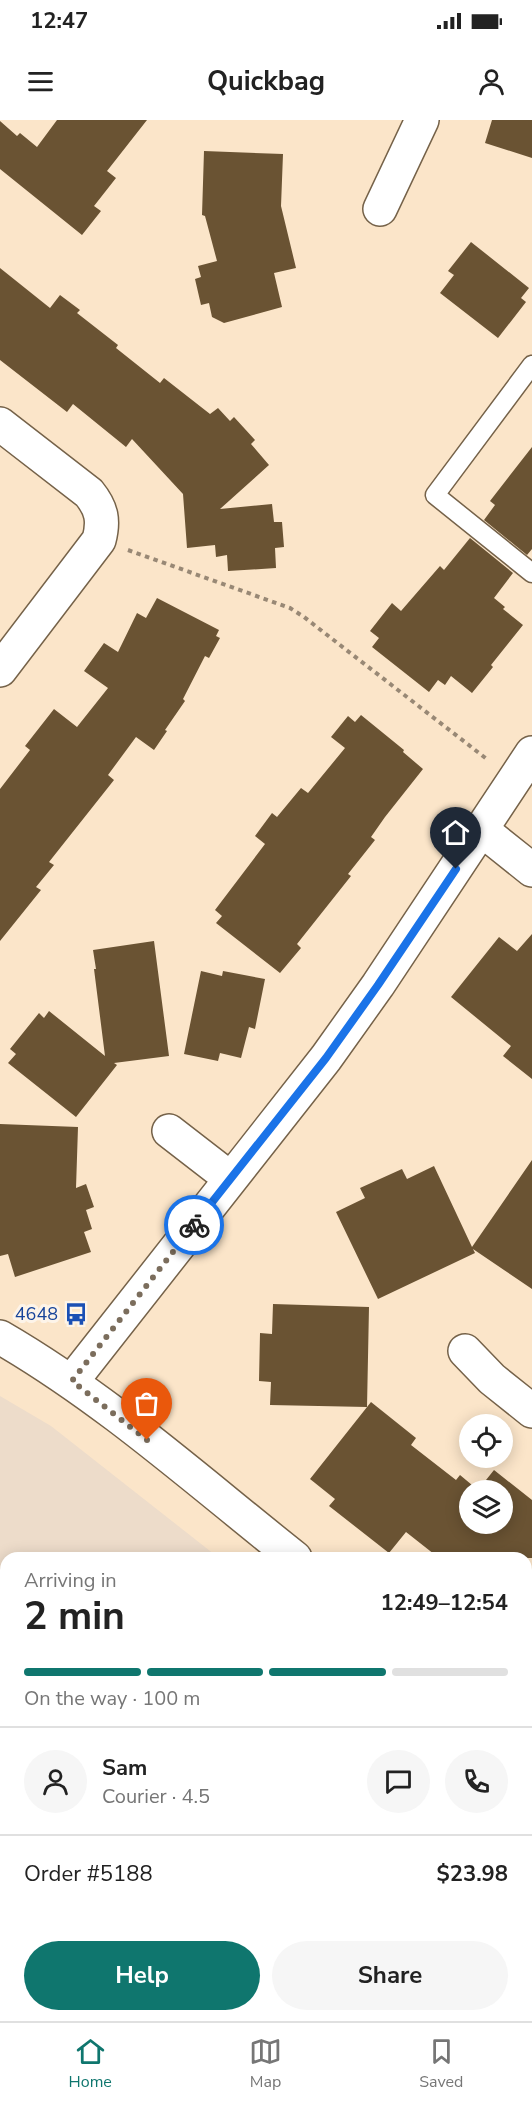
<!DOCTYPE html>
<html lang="en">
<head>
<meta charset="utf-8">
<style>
	body { margin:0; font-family:"Nunito Sans",sans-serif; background:#f6f6f6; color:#222; height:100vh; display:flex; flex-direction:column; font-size:22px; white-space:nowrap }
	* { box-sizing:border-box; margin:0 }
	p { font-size:20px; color:#767676 }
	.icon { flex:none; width:33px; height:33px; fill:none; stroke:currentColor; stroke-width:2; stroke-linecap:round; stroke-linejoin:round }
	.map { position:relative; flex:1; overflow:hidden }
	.sheet { position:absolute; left:0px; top:1432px; width:532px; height:470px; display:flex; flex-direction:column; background:#fff; border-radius:18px 18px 0 0; box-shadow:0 3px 15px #0003 }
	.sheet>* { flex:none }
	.controls { position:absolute; left:459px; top:1294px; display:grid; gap:12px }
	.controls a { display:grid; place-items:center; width:54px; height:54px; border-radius:50%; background:#fff; box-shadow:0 3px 15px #0003; font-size:30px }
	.pin { position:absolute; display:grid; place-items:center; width:51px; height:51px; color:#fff; margin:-62px -26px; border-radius:50% 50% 50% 0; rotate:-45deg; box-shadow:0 0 6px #0007 }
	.pin .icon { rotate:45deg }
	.courier { position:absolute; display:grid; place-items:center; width:60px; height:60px; margin:-30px; border:4px solid #1a73e8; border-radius:50%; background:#fff; color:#222; box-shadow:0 2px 8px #0007 }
	.head em { font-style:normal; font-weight:700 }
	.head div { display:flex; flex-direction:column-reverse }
	.head { display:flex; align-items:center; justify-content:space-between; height:102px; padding:0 24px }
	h1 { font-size:39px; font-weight:700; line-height:45px }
	.bar { display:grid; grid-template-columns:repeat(4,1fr); gap:9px 6px; align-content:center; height:72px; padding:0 24px }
	.bar i { height:8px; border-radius:4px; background:#e0e0e0 }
	.bar .selected { background:#0f766e }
	.bar p { grid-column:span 4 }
	.line { display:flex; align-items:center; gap:15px; padding:0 24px; border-top:2px solid #e0e0e0 }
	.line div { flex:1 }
	.round { display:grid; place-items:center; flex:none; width:63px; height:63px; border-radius:32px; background:#f6f6f6 }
	.primary-button { display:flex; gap:12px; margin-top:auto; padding:12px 24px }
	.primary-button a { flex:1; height:69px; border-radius:36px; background:#0f766e; color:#fff; font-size:24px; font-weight:700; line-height:69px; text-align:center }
	.primary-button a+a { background:#f6f6f6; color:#222 }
	.status { display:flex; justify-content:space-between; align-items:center; height:42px; padding:0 30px; background:#fff; direction:ltr }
	.status svg { height:16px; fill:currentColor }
	header { display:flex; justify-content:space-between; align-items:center; height:78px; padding:0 24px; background:#fff; font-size:27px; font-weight:700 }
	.tabs { display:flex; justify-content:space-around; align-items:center; height:84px; border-top:2px solid #e0e0e0; background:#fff; font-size:16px; color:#767676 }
	.tabs a { display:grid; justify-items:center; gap:3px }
	.tabs .selected { color:#0f766e }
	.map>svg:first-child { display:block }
	.education { fill:#eddcca }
	.building { fill:#6a5333; fill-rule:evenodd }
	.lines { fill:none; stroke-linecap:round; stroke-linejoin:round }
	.lane-casing { stroke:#756249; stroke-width:21 }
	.street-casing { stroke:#756249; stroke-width:36 }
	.secondary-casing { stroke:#756249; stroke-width:36 }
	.path { stroke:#988875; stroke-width:4; stroke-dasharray:4.5 4.5; stroke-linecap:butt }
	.lane { stroke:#fff; stroke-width:18 }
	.street { stroke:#fff; stroke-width:33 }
	.secondary { stroke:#fff; stroke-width:33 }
	.done { stroke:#7b6d5c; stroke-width:6; stroke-dasharray:0 10.8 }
	.route { stroke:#1a73e8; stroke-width:8 }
	.labels { text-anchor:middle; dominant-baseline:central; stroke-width:6; stroke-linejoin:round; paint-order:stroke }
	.transit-label { font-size:18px; fill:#164399; stroke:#fdf4e9; text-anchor:end }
</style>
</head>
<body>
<div class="status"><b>12:47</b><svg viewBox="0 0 49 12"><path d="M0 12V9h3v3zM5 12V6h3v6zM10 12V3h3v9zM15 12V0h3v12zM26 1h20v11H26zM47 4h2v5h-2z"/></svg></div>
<header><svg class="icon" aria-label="menu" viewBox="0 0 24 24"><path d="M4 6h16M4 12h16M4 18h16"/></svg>Quickbag<svg class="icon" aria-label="person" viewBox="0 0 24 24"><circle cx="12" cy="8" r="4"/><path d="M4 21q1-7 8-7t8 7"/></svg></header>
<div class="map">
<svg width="532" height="1901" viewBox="0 0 532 1901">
	<rect width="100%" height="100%" fill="#fbe5c9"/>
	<!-- education -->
	<path class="education" d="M 0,1276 L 51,1306 L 219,1438 L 6,1438 L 6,1896 L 381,1896 L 377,1901 L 0,1901 Z"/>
	<!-- building -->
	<path class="building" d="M 57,0 L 147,0 L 107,51 L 116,58 L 94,86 L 101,91 L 82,115 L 0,49 L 0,1 L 17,16 L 20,13 L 37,27 Z
		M 492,0 L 532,0 L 532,38 L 485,23 Z
		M 204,31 L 283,34 L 281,86 L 296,148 L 274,153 L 282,187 L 224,203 L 212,197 L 209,183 L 201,185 L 195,159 L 201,157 L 198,146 L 217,141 L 205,96 L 202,95 Z
		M 471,122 L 529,168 L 521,178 L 526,182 L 498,218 L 440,173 L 454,155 L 448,151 Z
		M 0,148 L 50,188 L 60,175 L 80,190 L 77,193 L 118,225 L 116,228 L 160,263 L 164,258 L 210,294 L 218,288 L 230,301 L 234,297 L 255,320 L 251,324 L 269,345 L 220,389 L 272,384 L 274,402 L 282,402 L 284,427 L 275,428 L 276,448 L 228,451 L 227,435 L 216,437 L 215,425 L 187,428 L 183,374 L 132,319 L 126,327 L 73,284 L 67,292 L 0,240 Z
		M 532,327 L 532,429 L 527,435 L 484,400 L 495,385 L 490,381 Z
		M 470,418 L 513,453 L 494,478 L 505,487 L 503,489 L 523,505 L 491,545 L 493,547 L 472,573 L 451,556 L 445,565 L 438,560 L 429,572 L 372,527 L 379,518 L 370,511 L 392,483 L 401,491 L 440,446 L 444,450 Z
		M 157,478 L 219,510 L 216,516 L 220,518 L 209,538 L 205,536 L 183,579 L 185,581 L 165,610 L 167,611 L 154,630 L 136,617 L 108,655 L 114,660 L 49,742 L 54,745 L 36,767 L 41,770 L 0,821 L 0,669 L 30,630 L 25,626 L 54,589 L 77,607 L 108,568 L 84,551 L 104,523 L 118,532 L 137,493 L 146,498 Z
		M 361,595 L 404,630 L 403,632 L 423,649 L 385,697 L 371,717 L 375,720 L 348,754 L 351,756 L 297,824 L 301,828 L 280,853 L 216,803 L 222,796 L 215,790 L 265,724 L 255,716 L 272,693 L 277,697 L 301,668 L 308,673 L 345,628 L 331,617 L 348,596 L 355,602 Z
		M 532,814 L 532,959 L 503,936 L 511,926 L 451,877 L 499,817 L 517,831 Z
		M 154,821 L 169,936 L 114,943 L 117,945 L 76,997 L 8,943 L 16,934 L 10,929 L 39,893 L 44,898 L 49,891 L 105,936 L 94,849 L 96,849 L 93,830 Z
		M 201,851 L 222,856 L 223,851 L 265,859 L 255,909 L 249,907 L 241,938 L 220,933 L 218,941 L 184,934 Z
		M 0,1004 L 78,1007 L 76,1068 L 86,1064 L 94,1087 L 86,1090 L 92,1109 L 84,1112 L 91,1132 L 15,1157 L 8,1134 L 0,1136 Z
		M 532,1040 L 532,1169 L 473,1129 L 475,1133 L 378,1179 L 336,1092 L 365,1078 L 360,1068 L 402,1049 L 407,1059 L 434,1046 L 472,1127 Z
		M 273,1184 L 369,1187 L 367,1287 L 270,1285 L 271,1262 L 259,1261 L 260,1213 L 272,1214 Z
		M 371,1282 L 416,1318 L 411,1325 L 456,1360 L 460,1355 L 478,1370 L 494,1350 L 532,1380 L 532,1438 L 439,1438 L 406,1412 L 389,1433 L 329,1386 L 335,1379 L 310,1359 ZM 470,1371 L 502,1371 L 502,1404 L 470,1404 Z"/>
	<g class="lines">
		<!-- lane casing -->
		<g class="lane-casing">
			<path id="lane" d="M 532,245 L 435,375 L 532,453"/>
		</g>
		<!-- street casing -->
		<g class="street-casing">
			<path id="street" d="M 380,89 L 422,0
				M 0,304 L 89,373 C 102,389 104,401 99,420 L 0,550
				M 482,710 L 532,750
				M 169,1011 L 231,1059
				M 465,1231 L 492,1259 L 532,1291
				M 72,1261 L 326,938 L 378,865 L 532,633"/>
		</g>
		<!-- secondary casing -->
		<g class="secondary-casing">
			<path id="secondary" d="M 0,1217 C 107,1279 199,1362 295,1438
				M 526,1625 L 532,1629
				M 526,1787 L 532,1780
				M 437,1901 L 440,1896"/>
		</g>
		<!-- path -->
		<path class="path" d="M 128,430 L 290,488 L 304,497 L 488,640"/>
		<!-- lane -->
		<use href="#lane" class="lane"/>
		<!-- street -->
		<use href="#street" class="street"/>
		<!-- secondary -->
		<use href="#secondary" class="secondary"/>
	</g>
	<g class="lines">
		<!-- done -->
		<path class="done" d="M 147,1320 L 72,1261 L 194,1105"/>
		<!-- route -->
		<path class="route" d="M 194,1105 L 326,938 L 378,865 L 456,749"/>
	</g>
	<!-- icons -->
	<defs>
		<g id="bus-bare" transform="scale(1.8)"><path d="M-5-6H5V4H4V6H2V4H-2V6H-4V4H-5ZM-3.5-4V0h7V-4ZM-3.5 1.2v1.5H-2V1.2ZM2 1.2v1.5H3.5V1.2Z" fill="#1a4fb4" stroke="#fdf4e9" stroke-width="2.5" paint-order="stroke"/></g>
	</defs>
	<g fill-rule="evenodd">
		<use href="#bus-bare" x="76" y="1194"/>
	</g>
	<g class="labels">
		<!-- transit labels -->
		<g class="transit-label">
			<text x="58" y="1194">4648</text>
		</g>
	</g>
</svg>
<div class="controls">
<a><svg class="icon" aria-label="locate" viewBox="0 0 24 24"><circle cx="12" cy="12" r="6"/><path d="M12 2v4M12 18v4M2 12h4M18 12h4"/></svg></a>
<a><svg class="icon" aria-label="layers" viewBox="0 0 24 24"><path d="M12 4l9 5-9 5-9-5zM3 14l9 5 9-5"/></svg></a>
</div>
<div class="pin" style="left:147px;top:1320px;background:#ea580c"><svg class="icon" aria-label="bag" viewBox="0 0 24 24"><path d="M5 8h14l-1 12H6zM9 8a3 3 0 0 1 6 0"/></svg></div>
<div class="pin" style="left:456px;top:749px;background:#1f2937"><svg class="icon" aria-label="home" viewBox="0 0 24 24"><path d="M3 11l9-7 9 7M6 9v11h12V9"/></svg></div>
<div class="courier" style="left:194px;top:1105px"><svg class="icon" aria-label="bike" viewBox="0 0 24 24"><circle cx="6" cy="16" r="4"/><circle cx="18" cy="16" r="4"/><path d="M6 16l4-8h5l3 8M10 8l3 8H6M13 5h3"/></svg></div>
<section class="sheet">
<div class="head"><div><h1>2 min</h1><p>Arriving in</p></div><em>12:49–12:54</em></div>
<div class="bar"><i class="selected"></i><i class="selected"></i><i class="selected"></i><i></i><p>On the way · 100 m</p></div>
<div class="line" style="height:108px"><a class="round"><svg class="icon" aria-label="person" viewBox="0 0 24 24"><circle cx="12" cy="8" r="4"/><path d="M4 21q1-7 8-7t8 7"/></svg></a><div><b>Sam</b><p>Courier · 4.5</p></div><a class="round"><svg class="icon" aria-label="chat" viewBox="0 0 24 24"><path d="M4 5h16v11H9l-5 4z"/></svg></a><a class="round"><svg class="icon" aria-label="phone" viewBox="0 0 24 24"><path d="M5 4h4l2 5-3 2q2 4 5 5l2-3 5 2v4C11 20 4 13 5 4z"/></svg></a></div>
<div class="line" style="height:78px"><div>Order #5188</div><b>$23.98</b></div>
<div class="primary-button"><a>Help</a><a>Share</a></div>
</section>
</div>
<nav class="tabs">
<a class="selected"><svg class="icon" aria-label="home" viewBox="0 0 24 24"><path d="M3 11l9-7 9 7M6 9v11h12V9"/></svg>Home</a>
<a><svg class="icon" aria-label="map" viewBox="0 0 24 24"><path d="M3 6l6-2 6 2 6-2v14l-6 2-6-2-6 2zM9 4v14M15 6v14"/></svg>Map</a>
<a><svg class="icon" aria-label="saved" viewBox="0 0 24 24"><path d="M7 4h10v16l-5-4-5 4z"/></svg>Saved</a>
</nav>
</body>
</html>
